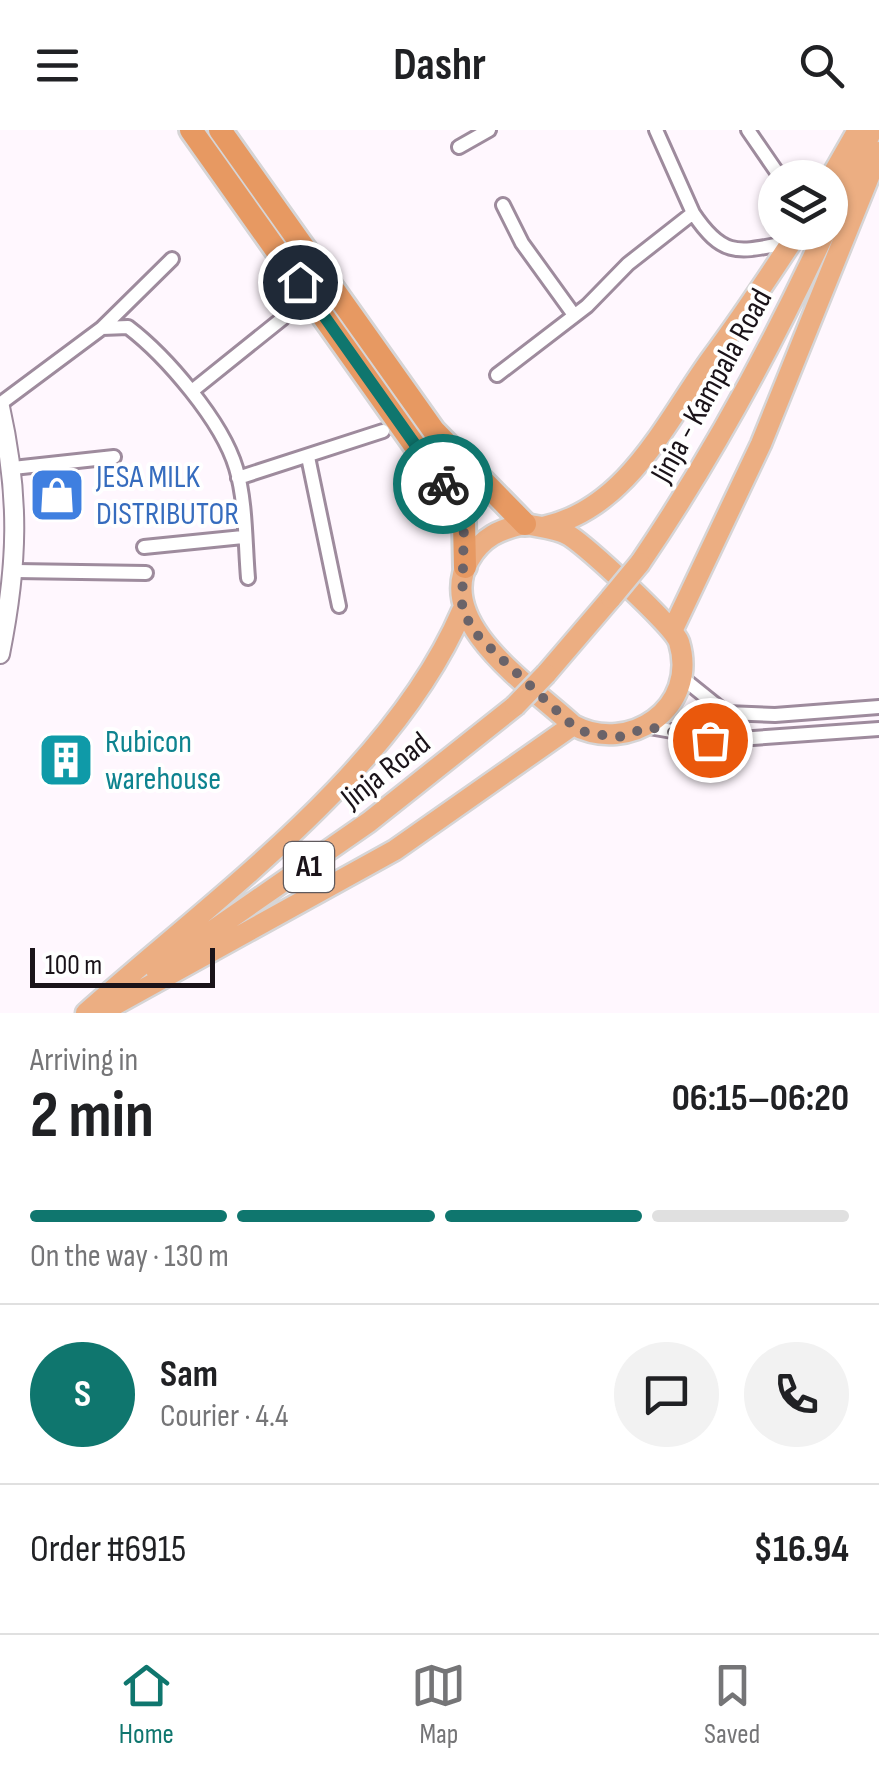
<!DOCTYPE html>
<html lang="en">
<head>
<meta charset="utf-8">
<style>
	body { margin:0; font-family:"Sofia Sans Condensed",sans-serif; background:#f2f2f2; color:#202124; height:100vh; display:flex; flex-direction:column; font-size:38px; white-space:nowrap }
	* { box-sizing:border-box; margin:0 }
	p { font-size:32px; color:#757577 }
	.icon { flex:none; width:55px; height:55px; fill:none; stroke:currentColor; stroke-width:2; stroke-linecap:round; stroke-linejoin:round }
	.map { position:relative; height:883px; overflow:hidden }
	.panel { display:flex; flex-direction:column; background:#fff; flex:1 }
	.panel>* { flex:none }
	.buttons { position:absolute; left:758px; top:30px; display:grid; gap:20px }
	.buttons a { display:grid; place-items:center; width:90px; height:90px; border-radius:50%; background:#fff; box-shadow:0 2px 8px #0004; font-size:50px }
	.scale { position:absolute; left:30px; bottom:25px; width:185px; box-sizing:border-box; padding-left:10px; border:5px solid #1a1319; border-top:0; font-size:28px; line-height:35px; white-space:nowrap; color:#1a1319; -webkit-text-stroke:8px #fff; paint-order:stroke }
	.pin { position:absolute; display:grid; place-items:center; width:85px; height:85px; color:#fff; margin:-42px; border:5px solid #fff; border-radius:50%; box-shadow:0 2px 10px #0007 }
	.courier { position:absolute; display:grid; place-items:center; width:100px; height:100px; margin:-50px; border:8px solid #0f766e; border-radius:50%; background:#fff; color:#222; box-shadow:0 2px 12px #0007 }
	.overview em { font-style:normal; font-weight:700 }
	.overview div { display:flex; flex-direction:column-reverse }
	.overview { display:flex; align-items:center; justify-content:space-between; height:170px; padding:0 30px }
	h1 { font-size:65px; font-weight:700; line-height:75px }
	.bar { display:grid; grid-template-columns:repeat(4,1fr); gap:15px 10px; align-content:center; height:120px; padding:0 30px }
	.bar i { height:12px; border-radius:8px; background:#e0e0e0 }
	.bar .on { background:#0f766e }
	.bar p { grid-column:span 4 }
	.line { display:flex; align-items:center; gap:25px; padding:0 30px; border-top:2px solid #e0e0e0 }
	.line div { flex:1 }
	.round { display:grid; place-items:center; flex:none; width:105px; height:105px; border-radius:52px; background:#f2f2f2 }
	header { display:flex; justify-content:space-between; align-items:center; height:130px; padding:0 30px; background:#fff; font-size:45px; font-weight:700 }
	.tab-bar { display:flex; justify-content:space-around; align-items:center; height:140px; border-top:2px solid #e0e0e0; background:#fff; font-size:28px; color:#757577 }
	.tab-bar a { display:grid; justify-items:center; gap:5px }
	.tab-bar .on { color:#0f766e }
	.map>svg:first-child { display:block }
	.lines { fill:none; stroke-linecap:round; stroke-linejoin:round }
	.minor-casing { stroke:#9e8b9d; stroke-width:18 }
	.secondary-casing { stroke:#9e8b9d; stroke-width:22 }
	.trunk-casing { stroke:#d6d5d6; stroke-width:25 }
	.motorway-casing { stroke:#d6d5d6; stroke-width:28 }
	.minor { stroke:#fff; stroke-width:12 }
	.secondary { stroke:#fff; stroke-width:18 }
	.trunk { stroke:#ecae82; stroke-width:20 }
	.motorway { stroke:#e79962; stroke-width:22 }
	.trunk-bridge-casing { stroke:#d6d5d6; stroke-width:25; stroke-linecap:butt }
	.trunk-bridge { stroke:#ecae82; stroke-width:20 }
	.done { stroke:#6a6369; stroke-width:10; stroke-dasharray:0 18 }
	.route { stroke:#0f766e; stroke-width:12 }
	.labels { text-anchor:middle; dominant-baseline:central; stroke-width:8; stroke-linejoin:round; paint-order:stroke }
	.shield { fill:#fff; stroke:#5f5a5e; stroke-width:2.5 }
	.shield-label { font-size:30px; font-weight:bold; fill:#1a1319 }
	.street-label { font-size:32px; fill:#1a1319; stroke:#fff }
	.shop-label { font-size:32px; fill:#366cbe; stroke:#fff; text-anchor:start }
	.culture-label { font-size:32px; fill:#0d838f; stroke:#fff; text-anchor:start }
</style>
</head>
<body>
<header><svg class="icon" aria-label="menu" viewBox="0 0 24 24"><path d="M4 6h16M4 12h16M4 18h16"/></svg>Dashr<svg class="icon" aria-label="search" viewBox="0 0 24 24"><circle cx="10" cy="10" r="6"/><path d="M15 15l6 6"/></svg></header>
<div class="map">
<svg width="879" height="883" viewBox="0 0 879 883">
	<rect width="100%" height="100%" fill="#fff7fe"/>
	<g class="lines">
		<!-- minor casing -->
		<g class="minor-casing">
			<path id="minor" d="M 656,0 L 693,83
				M 748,0 L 781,48
				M 459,17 L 489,0
				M 503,75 L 522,113 L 574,185
				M 102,198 L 172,129
				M 497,245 L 587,176 L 628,134 L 693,83 C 725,131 741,121 792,112
				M 192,261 L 283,188
				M 0,274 L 102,198 L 128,197 C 166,226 222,291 236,338 C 246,371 245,413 248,448
				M 308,327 L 339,476
				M 13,338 L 114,327
				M 238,348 L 383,301
				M 144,417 L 243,407
				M 16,441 L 146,443
				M 680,546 L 726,583 L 775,585 L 879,577
				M 649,597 L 724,610 L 879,599"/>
		</g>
		<!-- secondary casing -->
		<g class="secondary-casing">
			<path id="secondary" d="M 0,277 C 20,367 18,434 0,524"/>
		</g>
		<!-- trunk casing -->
		<g class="trunk-casing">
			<path id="trunk" d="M 830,49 L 858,0
				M 830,92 L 872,0
				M 525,394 C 539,397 558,398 570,406 C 588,418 673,495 679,512 C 699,578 629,625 573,595 C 532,557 433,493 469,430 C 482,407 500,399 525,394 Z
				M 543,397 C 627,379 665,293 711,229 C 742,187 770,145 798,102
				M 640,433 C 712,327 771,218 825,102
				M 673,499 L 761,314 L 879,22
				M 546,544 L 611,468
				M 156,840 L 369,692 L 515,576
				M 86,883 C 214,769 393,642 462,481
				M 100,883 L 395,720 L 573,595"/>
		</g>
		<!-- motorway casing -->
		<g class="motorway-casing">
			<path id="motorway" d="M 191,0 L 457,375 L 464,392 L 465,437
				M 220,0 L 434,301 L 525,394"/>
		</g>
		<!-- minor -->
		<use href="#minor" class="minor"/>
		<!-- secondary -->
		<use href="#secondary" class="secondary"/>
		<!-- trunk -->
		<use href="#trunk" class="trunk"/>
		<!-- motorway -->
		<use href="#motorway" class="motorway"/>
		<!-- trunk-bridge casing -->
		<g class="trunk-bridge-casing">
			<path id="trunk-bridge" d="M 611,468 L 640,433
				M 515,576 L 546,544"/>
		</g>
		<!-- trunk-bridge -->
		<use href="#trunk-bridge" class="trunk-bridge"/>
	</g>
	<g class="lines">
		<!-- done -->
		<path class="done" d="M 443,354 L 464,392 L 462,481 L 479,507 L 505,532 L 572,595 L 587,603 L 619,607 L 649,597 L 710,610"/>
		<!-- route -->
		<path class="route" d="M 300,152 L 443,354"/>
	</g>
	<!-- icons -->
	<defs>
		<g id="shop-square" transform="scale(2.875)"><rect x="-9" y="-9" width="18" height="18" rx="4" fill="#3f7fe0" stroke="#fff"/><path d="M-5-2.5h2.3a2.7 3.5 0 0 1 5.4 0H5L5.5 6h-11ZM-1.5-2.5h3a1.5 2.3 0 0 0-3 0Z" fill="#fff"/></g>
		<g id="building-square" transform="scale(2.875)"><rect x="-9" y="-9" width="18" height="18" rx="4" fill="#0f9aa8" stroke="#fff"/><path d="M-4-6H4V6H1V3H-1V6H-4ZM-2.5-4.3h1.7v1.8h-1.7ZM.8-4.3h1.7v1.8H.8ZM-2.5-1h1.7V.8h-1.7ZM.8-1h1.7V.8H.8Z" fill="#fff"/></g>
	</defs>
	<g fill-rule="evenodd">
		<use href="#shop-square" x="57" y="365"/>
		<use href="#building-square" x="66" y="630"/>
	</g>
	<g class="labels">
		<!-- shield labels -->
		<rect class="shield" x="284" y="712" width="50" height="50" rx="8"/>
		<g class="shield-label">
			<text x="309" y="737">A1</text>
		</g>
		<!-- street labels -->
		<g class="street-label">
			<text transform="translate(712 256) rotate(-61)">Jinja - Kampala Road</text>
			<text transform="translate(386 641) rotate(-38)">Jinja Road</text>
		</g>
		<!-- shop labels -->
		<g class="shop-label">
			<text x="96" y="347">JESA MILK<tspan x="96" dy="37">DISTRIBUTOR</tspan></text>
		</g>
		<!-- culture labels -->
		<g class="culture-label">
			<text x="105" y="612">Rubicon<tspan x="105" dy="37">warehouse</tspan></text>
		</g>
	</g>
</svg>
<div class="buttons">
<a><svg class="icon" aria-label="layers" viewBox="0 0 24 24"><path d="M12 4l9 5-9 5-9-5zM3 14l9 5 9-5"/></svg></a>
</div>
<div class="scale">100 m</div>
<div class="pin" style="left:710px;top:610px;background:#ea580c"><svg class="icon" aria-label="bag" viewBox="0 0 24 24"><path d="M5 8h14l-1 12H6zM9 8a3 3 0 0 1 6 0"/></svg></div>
<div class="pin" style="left:300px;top:152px;background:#1f2937"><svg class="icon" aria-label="home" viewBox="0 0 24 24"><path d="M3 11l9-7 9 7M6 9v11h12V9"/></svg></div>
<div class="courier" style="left:443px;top:354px"><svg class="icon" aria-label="bike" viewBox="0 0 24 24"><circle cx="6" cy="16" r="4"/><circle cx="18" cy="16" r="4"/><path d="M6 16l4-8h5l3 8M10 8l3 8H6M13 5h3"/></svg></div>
</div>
<section class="panel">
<div class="overview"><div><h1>2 min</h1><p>Arriving in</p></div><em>06:15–06:20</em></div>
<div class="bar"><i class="on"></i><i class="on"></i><i class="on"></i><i></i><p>On the way · 130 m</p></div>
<div class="line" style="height:180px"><b class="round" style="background:#0f766e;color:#fff">S</b><div><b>Sam</b><p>Courier · 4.4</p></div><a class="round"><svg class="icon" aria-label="chat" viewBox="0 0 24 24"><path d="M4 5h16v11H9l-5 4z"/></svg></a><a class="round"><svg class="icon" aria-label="phone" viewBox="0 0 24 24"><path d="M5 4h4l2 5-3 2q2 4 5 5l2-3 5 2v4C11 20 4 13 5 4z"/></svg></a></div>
<div class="line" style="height:130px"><div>Order #6915</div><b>$16.94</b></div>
</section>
<nav class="tab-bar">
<a class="on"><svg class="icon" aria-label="home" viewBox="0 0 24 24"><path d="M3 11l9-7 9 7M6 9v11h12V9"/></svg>Home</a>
<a><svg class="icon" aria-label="map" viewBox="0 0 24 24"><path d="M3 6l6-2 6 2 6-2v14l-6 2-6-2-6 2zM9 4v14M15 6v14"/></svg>Map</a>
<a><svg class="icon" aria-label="saved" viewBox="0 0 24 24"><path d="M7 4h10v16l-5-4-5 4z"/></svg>Saved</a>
</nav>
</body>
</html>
